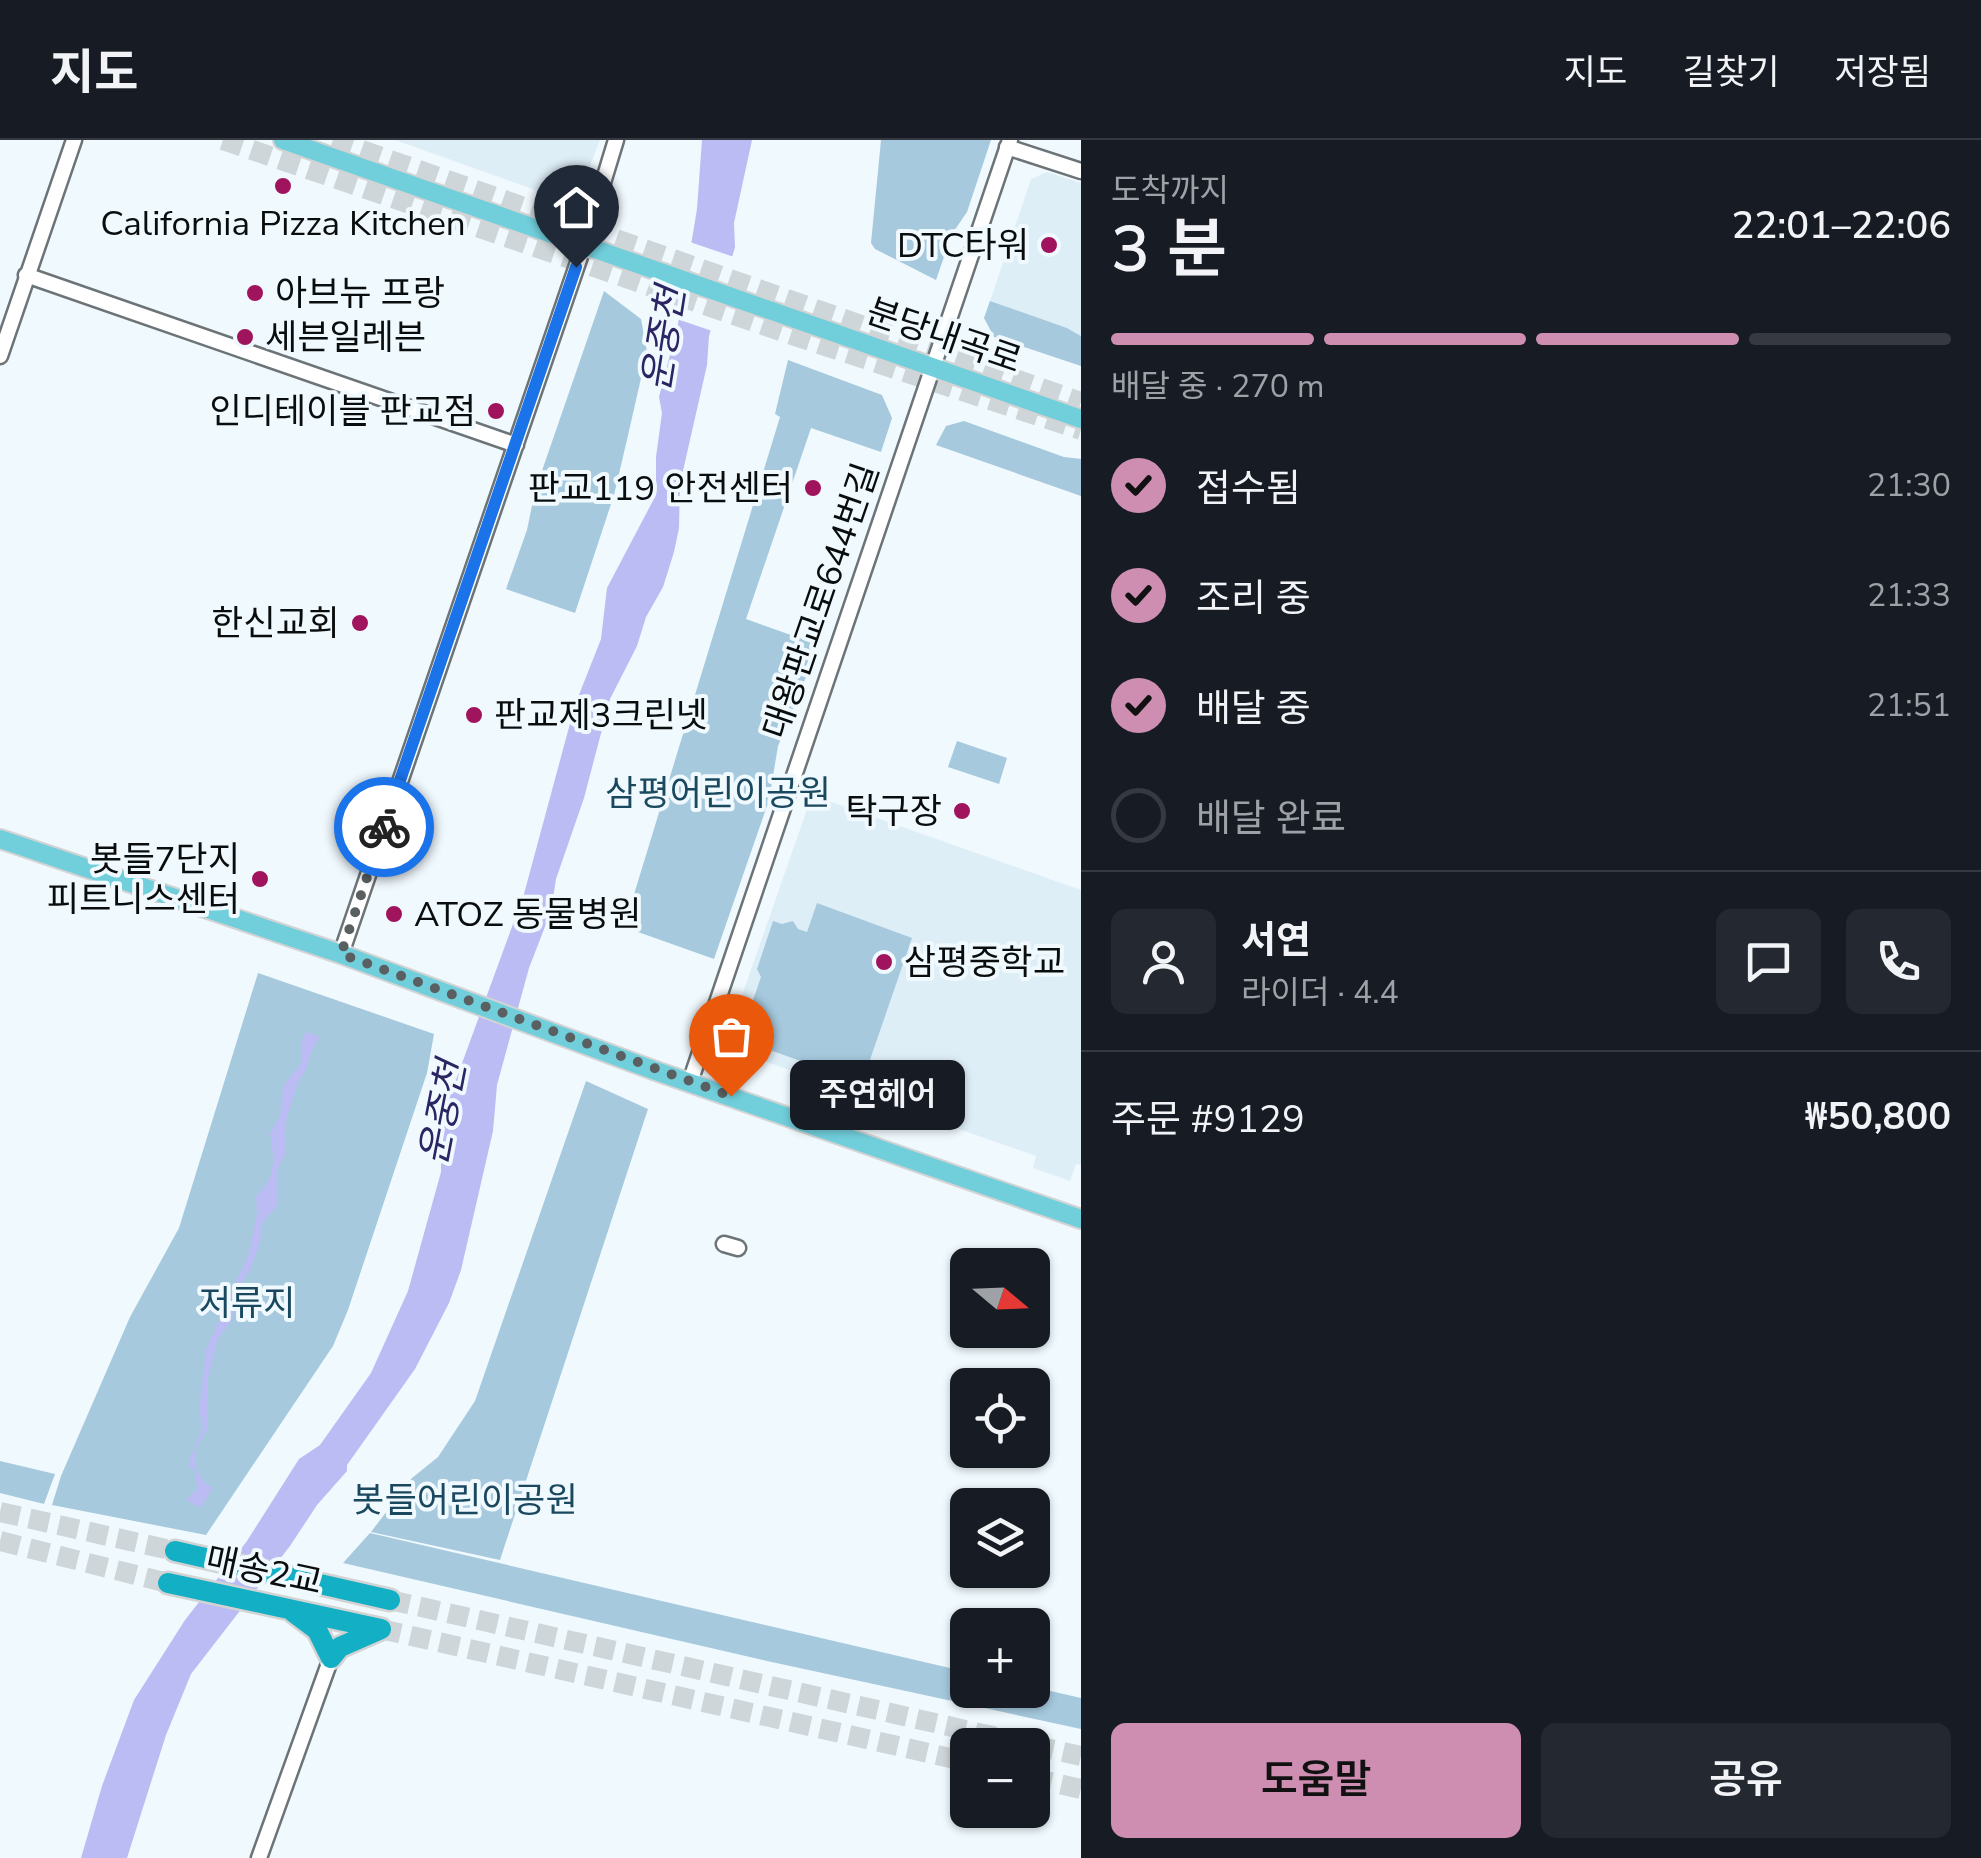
<!DOCTYPE html>
<html lang="ko">
<head>
<meta charset="utf-8">
<style>
	body { margin:0; font-family:"Nunito Sans","Noto Sans KR",sans-serif; background:#242831; color:#f1f3f6; height:100vh; display:flex; flex-direction:column; font-size:38px; white-space:nowrap }
	* { box-sizing:border-box; margin:0 }
	p { font-size:32px; color:#9ea1a6 }
	.icon { flex:none; width:55px; height:55px; fill:none; stroke:currentColor; stroke-width:2; stroke-linecap:round; stroke-linejoin:round }
	.map { position:relative; flex:1; overflow:hidden }
	.panel { display:flex; flex-direction:column; background:#171b24; width:900px }
	.panel>* { flex:none }
	.needle { width:65px; rotate:109deg }
	.tools { position:absolute; left:950px; top:1108px; display:grid; gap:20px }
	.tools a { display:grid; place-items:center; width:100px; height:100px; border-radius:15px; background:#171b24; box-shadow:0 2px 8px #0004; font-size:50px }
	.pin { position:absolute; display:grid; place-items:center; width:85px; height:85px; color:#fff; margin:-102px -42px; border-radius:50% 50% 50% 0; rotate:-45deg; box-shadow:0 0 10px #0007 }
	.pin .icon { rotate:45deg }
	.courier { position:absolute; display:grid; place-items:center; width:100px; height:100px; margin:-50px; border:8px solid #1a73e8; border-radius:50%; background:#fff; color:#222; box-shadow:0 2px 12px #0007 }
	.bubble { position:absolute; height:70px; border-radius:15px; background:#171b24; box-shadow:0 2px 8px #0004; font-size:32px; font-weight:600; line-height:70px; text-align:center }
	.headline em { font-style:normal; font-weight:600 }
	.headline div { display:flex; flex-direction:column-reverse }
	.headline { display:flex; align-items:center; justify-content:space-between; height:170px; padding:0 30px }
	h1 { font-size:65px; font-weight:600; line-height:75px }
	.bar { display:grid; grid-template-columns:repeat(4,1fr); gap:15px 10px; align-content:center; height:120px; padding:0 30px }
	.bar i { height:12px; border-radius:8px; background:#363941 }
	.bar .active { background:#cd8eb1 }
	.bar p { grid-column:span 4 }
	.line { display:flex; align-items:center; gap:25px; padding:0 30px; border-top:2px solid #363941 }
	.line div { flex:1 }
	.round { display:grid; place-items:center; flex:none; width:105px; height:105px; border-radius:15px; background:#242831 }
	ol { padding:0 30px; list-style:none }
	li { display:flex; align-items:center; gap:30px; height:110px }
	li p { margin-inline-start:auto }
	li .icon { padding:10px; border-radius:50%; background:#cd8eb1; color:#111; stroke-width:4 }
	li:last-child { color:#9ea1a6 }
	li i { width:55px; height:55px; border:5px solid #363941; border-radius:50% }
	.action { display:flex; gap:20px; margin-top:auto; padding:20px 30px }
	.action a { flex:1; height:115px; border-radius:15px; background:#cd8eb1; color:#111; font-size:40px; font-weight:600; line-height:115px; text-align:center }
	.action a+a { background:#242831; color:#f1f3f6 }
	header { display:flex; align-items:center; gap:60px; box-sizing:border-box; height:140px; padding:0 50px; background:#171b24; border-bottom:2px solid #363941 }
	header strong { font-size:48px }
	nav { display:flex; gap:55px; margin-inline-start:auto; font-size:35px }
	main { display:flex; flex:1; min-height:0 }
	.map>svg:first-child { display:block }
	.built { fill:#deeef7 }
	.green { fill:#a6c9de }
	.water { fill:#babcf3 }
	.pier { fill:#f0f9fe }
	.lines { fill:none; stroke-linecap:round; stroke-linejoin:round }
	.highway-tunnel { stroke:#ced6da; stroke-width:20; stroke-dasharray:20 10; stroke-linecap:butt }
	.minor-casing { stroke:#6c7478; stroke-width:19 }
	.major-casing { stroke:#d3d3d4; stroke-width:22 }
	.highway-casing { stroke:#d3d3d4; stroke-width:25 }
	.minor { stroke:#fff; stroke-width:14 }
	.major { stroke:#71cfdc; stroke-width:18 }
	.highway { stroke:#13afc4; stroke-width:20 }
	.done { stroke:#5a6062; stroke-width:10; stroke-dasharray:0 18 }
	.route { stroke:#1a73e8; stroke-width:12 }
	.poi-dot { fill:#a0135d; stroke:#f0f9fe; stroke-width:4 }
	.labels { text-anchor:middle; dominant-baseline:central; stroke-width:8; stroke-linejoin:round; paint-order:stroke }
	.poi-label { font-size:35px; fill:#0a0d0e; stroke:#f0f9fe; text-anchor:end }
	.street-label { font-size:35px; fill:#0a0d0e; stroke:#f0f9fe }
	.park-label { font-size:35px; fill:#19485f; stroke:#f0f9fe }
	.water-label { font-size:38px; font-style:italic; fill:#2b2563; stroke:#f0f9fe }
</style>
</head>
<body>
<header>
<strong>지도</strong>
<nav><a>지도</a><a>길찾기</a><a>저장됨</a></nav>
</header>
<main>
<div class="map">
<svg width="1081" height="1718" viewBox="0 0 1081 1718">
	<rect width="100%" height="100%" fill="#f0f9fe"/>
	<!-- built -->
	<path class="built" d="M 395,0 L 600,0 L 581,49 L 555,57 Z
		M 1047,32 L 1081,43 L 1081,196 L 1067,188 L 990,161 L 1031,39 Z
		M 812,655 L 1081,750 L 1081,1025 L 1076,1024 L 1070,1041 L 1033,1028 L 1036,1016 L 724,907 Z"/>
	<!-- green -->
	<path class="green" d="M 881,0 L 991,0 L 967,72 L 952,94 L 936,140 L 875,109 L 871,103 Z
		M 604,151 L 641,179 L 647,212 L 626,304 L 614,355 L 575,473 L 506,449 L 527,390 L 535,351 Z
		M 990,161 L 1067,188 L 1081,196 L 1081,226 L 994,197 L 984,178 Z
		M 788,220 L 882,255 L 892,278 L 881,312 L 811,288 L 746,479 L 819,505 L 778,606 L 769,660 L 714,819 L 624,787 L 780,277 L 775,274 Z
		M 964,281 L 1064,317 L 1081,319 L 1081,356 L 936,305 L 946,286 Z
		M 957,601 L 1007,618 L 999,644 L 948,627 Z
		M 817,763 L 912,798 L 862,943 L 767,909 L 769,902 L 742,892 L 761,837 L 757,829 L 773,781 L 782,784 L 793,781 L 798,789 L 807,792 Z
		M 258,833 L 434,894 L 427,933 L 348,1170 L 333,1206 L 206,1395 L 52,1365 L 61,1336 L 130,1177 L 179,1088 Z
		M 586,941 L 648,969 L 500,1420 L 371,1392 L 412,1338 L 438,1317 L 475,1261 Z
		M 0,1321 L 55,1334 L 44,1364 L 0,1353 Z
		M 370,1393 L 967,1532 L 968,1550 L 1032,1550 L 1033,1547 L 1081,1558 L 1081,1589 L 767,1521 L 343,1423 Z"/>
	<!-- water -->
	<path class="water" d="M 702,0 L 752,0 L 734,83 L 735,107 L 709,196 L 707,225 L 680,344 L 679,388 L 674,412 L 663,447 L 646,477 L 637,506 L 610,559 L 584,658 L 556,739 L 551,771 L 529,828 L 497,945 L 493,991 L 461,1130 L 449,1163 L 415,1229 L 347,1325 L 347,1331 L 317,1365 L 290,1406 L 191,1534 L 166,1595 L 127,1718 L 81,1718 L 102,1646 L 134,1560 L 185,1480 L 247,1401 L 299,1319 L 320,1305 L 371,1233 L 408,1151 L 441,1032 L 441,999 L 450,956 L 524,754 L 575,565 L 601,499 L 607,448 L 656,355 L 656,317 L 662,273 L 659,257 L 678,184 L 697,69 Z
		M 306,892 L 320,897 L 312,910 L 305,932 L 298,942 L 286,981 L 285,1015 L 277,1030 L 278,1064 L 261,1085 L 261,1099 L 251,1128 L 237,1149 L 232,1180 L 218,1199 L 208,1238 L 208,1288 L 196,1308 L 196,1328 L 205,1343 L 213,1348 L 200,1368 L 186,1360 L 197,1349 L 196,1331 L 189,1326 L 189,1321 L 203,1287 L 199,1270 L 206,1210 L 249,1113 L 257,1073 L 256,1057 L 269,1040 L 274,1021 L 270,994 L 280,976 L 283,946 L 302,922 L 302,899 Z"/>
	<!-- pier -->
	<path class="pier" d="M 687,101 L 737,118 L 715,192 L 674,178 Z"/>
	<g class="lines">
		<!-- highway-tunnel -->
		<path class="highway-tunnel" d="M 223,0 L 798,197 L 1081,290
			M 333,0 L 1081,262
			M 0,1372 L 175,1411
			M 0,1401 L 168,1443
			M 390,1460 L 1081,1616
			M 381,1489 L 968,1622
			M 1032,1638 L 1081,1649"/>
		<!-- minor casing -->
		<g class="minor-casing">
			<path id="minor" d="M 1007,7 L 1081,31
				M 26,135 L 516,305
				M 0,216 L 74,0
				M 341,814 L 584,105 L 616,0
				M 690,942 L 1010,0
				M 724,1104 L 738,1108
				M 259,1718 L 331,1518"/>
		</g>
		<!-- major casing -->
		<g class="major-casing">
			<path id="major" d="M 283,0 L 1081,279
				M 0,699 L 341,814 L 653,930 L 1081,1079"/>
		</g>
		<!-- highway casing -->
		<g class="highway-casing">
			<path id="highway" d="M 175,1411 L 390,1460
				M 168,1443 L 381,1489
				M 293,1472 L 317,1490 L 331,1518 L 340,1507 L 381,1489"/>
		</g>
		<!-- minor -->
		<use href="#minor" class="minor"/>
		<!-- major -->
		<use href="#major" class="major"/>
		<!-- highway -->
		<use href="#highway" class="highway"/>
	</g>
	<g class="lines">
		<!-- done -->
		<path class="done" d="M 384,687 L 341,814 L 731,956"/>
		<!-- route -->
		<path class="route" d="M 384,687 L 576,127"/>
	</g>
	<!-- markers -->
	<g class="poi-dot">
		<circle cx="283" cy="46" r="10"/>
		<circle cx="1049" cy="105" r="10"/>
		<circle cx="255" cy="153" r="10"/>
		<circle cx="245" cy="197" r="10"/>
		<circle cx="496" cy="271" r="10"/>
		<circle cx="813" cy="348" r="10"/>
		<circle cx="360" cy="483" r="10"/>
		<circle cx="474" cy="575" r="10"/>
		<circle cx="962" cy="671" r="10"/>
		<circle cx="260" cy="739" r="10"/>
		<circle cx="394" cy="774" r="10"/>
		<circle cx="884" cy="822" r="10"/>
	</g>
	<g class="labels">
		<!-- poi labels -->
		<g class="poi-label">
			<text x="283" y="83" text-anchor="middle">California Pizza Kitchen</text>
			<text x="1029" y="105">DTC타워</text>
			<text x="275" y="153" text-anchor="start">아브뉴 프랑</text>
			<text x="265" y="197" text-anchor="start">세븐일레븐</text>
			<text x="476" y="271">인디테이블 판교점</text>
			<text x="793" y="348">판교119 안전센터</text>
			<text x="340" y="483">한신교회</text>
			<text x="494" y="575" text-anchor="start">판교제3크린넷</text>
			<text x="942" y="671">탁구장</text>
			<text x="240" y="719">봇들7단지<tspan x="240" dy="40">피트니스센터</tspan></text>
			<text x="414" y="774" text-anchor="start">ATOZ 동물병원</text>
			<text x="904" y="822" text-anchor="start">삼평중학교</text>
		</g>
		<!-- street labels -->
		<g class="street-label">
			<text transform="translate(944 196) rotate(19)">분당내곡로</text>
			<text transform="translate(821 461) rotate(-71)">대왕판교로644번길</text>
			<text transform="translate(264 1431) rotate(12)">매송2교</text>
		</g>
		<!-- park labels -->
		<g class="park-label">
			<text x="718" y="653">삼평어린이공원</text>
			<text x="247" y="1163">저류지</text>
			<text x="465" y="1360">봇들어린이공원</text>
		</g>
		<!-- water labels -->
		<g class="water-label">
			<text transform="translate(664 199) rotate(-81)">운중천</text>
			<text transform="translate(443 973) rotate(-79)">운중천</text>
		</g>
	</g>
</svg>
<div class="tools">
<a><svg class="needle" viewBox="-14 -14 28 28"><path d="M0-13l5 13h-10z" fill="#e53935"/><path d="M0 13l5-13h-10z" fill="#9ea1a6"/></svg></a>
<a><svg class="icon" aria-label="locate" viewBox="0 0 24 24"><circle cx="12" cy="12" r="6"/><path d="M12 2v4M12 18v4M2 12h4M18 12h4"/></svg></a>
<a><svg class="icon" aria-label="layers" viewBox="0 0 24 24"><path d="M12 4l9 5-9 5-9-5zM3 14l9 5 9-5"/></svg></a>
<a>+</a>
<a>−</a>
</div>
<div class="pin" style="left:731px;top:956px;background:#ea580c"><svg class="icon" aria-label="bag" viewBox="0 0 24 24"><path d="M5 8h14l-1 12H6zM9 8a3 3 0 0 1 6 0"/></svg></div>
<div class="pin" style="left:576px;top:127px;background:#1f2937"><svg class="icon" aria-label="home" viewBox="0 0 24 24"><path d="M3 11l9-7 9 7M6 9v11h12V9"/></svg></div>
<div class="courier" style="left:384px;top:687px"><svg class="icon" aria-label="bike" viewBox="0 0 24 24"><circle cx="6" cy="16" r="4"/><circle cx="18" cy="16" r="4"/><path d="M6 16l4-8h5l3 8M10 8l3 8H6M13 5h3"/></svg></div>
<div class="bubble" style="left:790px;top:920px;width:175px">주연헤어</div>
</div>
<section class="panel">
<div class="headline"><div><h1>3 분</h1><p>도착까지</p></div><em>22:01–22:06</em></div>
<div class="bar"><i class="active"></i><i class="active"></i><i class="active"></i><i></i><p>배달 중 · 270 m</p></div>
<ol>
<li><svg class="icon" aria-label="check" viewBox="0 0 24 24"><path d="M5 12l5 5 9-10"/></svg>접수됨<p>21:30</p></li>
<li><svg class="icon" aria-label="check" viewBox="0 0 24 24"><path d="M5 12l5 5 9-10"/></svg>조리 중<p>21:33</p></li>
<li><svg class="icon" aria-label="check" viewBox="0 0 24 24"><path d="M5 12l5 5 9-10"/></svg>배달 중<p>21:51</p></li>
<li><i></i>배달 완료</li>
</ol>
<div class="line" style="height:180px"><a class="round"><svg class="icon" aria-label="person" viewBox="0 0 24 24"><circle cx="12" cy="8" r="4"/><path d="M4 21q1-7 8-7t8 7"/></svg></a><div><b>서연</b><p>라이더 · 4.4</p></div><a class="round"><svg class="icon" aria-label="chat" viewBox="0 0 24 24"><path d="M4 5h16v11H9l-5 4z"/></svg></a><a class="round"><svg class="icon" aria-label="phone" viewBox="0 0 24 24"><path d="M5 4h4l2 5-3 2q2 4 5 5l2-3 5 2v4C11 20 4 13 5 4z"/></svg></a></div>
<div class="line" style="height:130px"><div>주문 #9129</div><b>₩50,800</b></div>
<div class="action"><a>도움말</a><a>공유</a></div>
</section>
</main>
</body>
</html>
